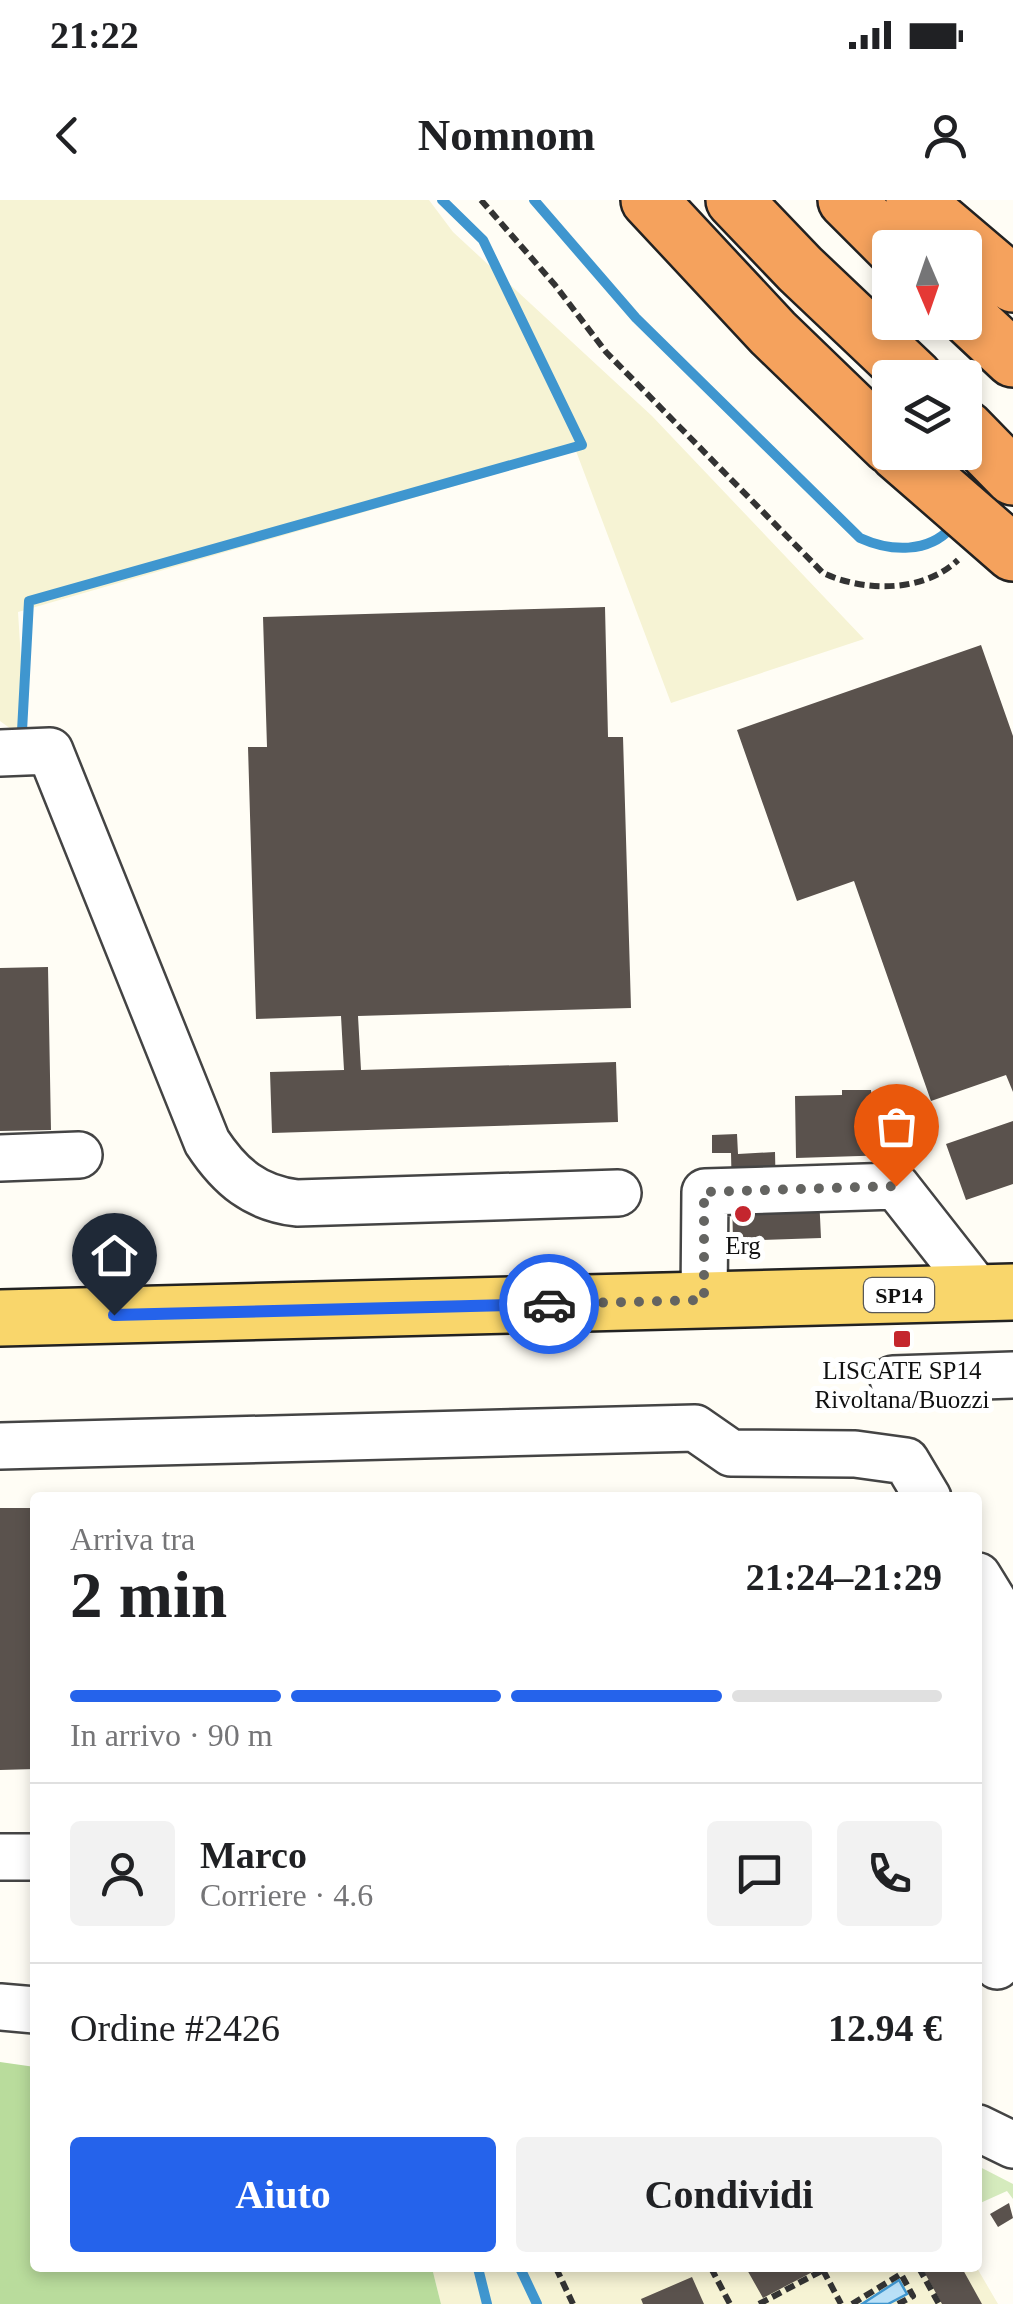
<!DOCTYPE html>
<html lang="it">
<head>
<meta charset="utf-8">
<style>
	body { margin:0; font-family:"Times New Roman",serif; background:#f2f2f2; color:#202124; height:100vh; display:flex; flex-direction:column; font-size:38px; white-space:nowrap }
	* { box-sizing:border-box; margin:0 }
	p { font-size:32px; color:#757577 }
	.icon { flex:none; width:55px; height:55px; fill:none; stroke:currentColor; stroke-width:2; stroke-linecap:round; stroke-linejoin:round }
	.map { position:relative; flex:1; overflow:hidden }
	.side { position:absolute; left:30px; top:1292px; width:952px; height:780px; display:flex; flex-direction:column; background:#fff; border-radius:10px; box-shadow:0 5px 15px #0003 }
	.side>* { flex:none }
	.needle { width:65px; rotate:178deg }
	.tools { position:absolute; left:872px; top:30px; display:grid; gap:20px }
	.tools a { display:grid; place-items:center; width:110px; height:110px; border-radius:10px; background:#fff; box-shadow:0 5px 15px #0003; font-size:50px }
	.pin { position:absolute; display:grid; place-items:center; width:85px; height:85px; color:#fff; margin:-102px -42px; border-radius:50% 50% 50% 0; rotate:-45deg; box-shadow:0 0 10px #0007 }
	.pin .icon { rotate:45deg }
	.courier { position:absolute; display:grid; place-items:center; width:100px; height:100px; margin:-50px; border:8px solid #2563eb; border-radius:50%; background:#fff; color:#222; box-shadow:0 2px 12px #0007 }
	.head em { font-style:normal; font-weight:600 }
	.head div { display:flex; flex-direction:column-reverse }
	.head { display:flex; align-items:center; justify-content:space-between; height:170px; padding:0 40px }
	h1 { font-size:65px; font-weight:600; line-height:75px }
	.bar { display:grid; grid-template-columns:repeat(4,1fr); gap:15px 10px; align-content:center; height:120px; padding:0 40px }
	.bar i { height:12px; border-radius:8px; background:#e0e0e0 }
	.bar .current { background:#2563eb }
	.bar p { grid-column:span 4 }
	.line { display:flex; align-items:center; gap:25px; padding:0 40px; border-top:2px solid #e0e0e0 }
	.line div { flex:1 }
	.round { display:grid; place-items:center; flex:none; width:105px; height:105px; border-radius:10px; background:#f2f2f2 }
	.cta { display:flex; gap:20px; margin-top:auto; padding:20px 40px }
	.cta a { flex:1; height:115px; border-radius:10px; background:#2563eb; color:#fff; font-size:40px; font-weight:600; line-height:115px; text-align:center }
	.cta a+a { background:#f2f2f2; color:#202124 }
	.status { display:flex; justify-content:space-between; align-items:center; height:70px; padding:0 50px; background:#fff; direction:ltr }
	.status svg { height:28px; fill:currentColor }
	header { display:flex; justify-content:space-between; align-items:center; height:130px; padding:0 40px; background:#fff; font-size:45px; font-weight:600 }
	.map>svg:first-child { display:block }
	.farmland { fill:#f6f3d4 }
	.green { fill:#d5ebbd }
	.forest { fill:#b9dc9c }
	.water { fill:#b9e0f7; stroke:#3f96cf; stroke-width:2.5 }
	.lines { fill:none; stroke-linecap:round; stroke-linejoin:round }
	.stream { stroke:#3f96cf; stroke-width:10 }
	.building { fill:#5a524d }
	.minor-casing { stroke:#444; stroke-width:50 }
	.major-casing { stroke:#222; stroke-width:60 }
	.highway-casing { stroke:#222; stroke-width:60 }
	.path { stroke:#333; stroke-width:6; stroke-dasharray:10 5; stroke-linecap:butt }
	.minor { stroke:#fff; stroke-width:45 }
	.major { stroke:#f9d66b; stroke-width:55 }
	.highway { stroke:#f5a25d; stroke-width:55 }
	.done { stroke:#646461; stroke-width:10; stroke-dasharray:0 18 }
	.route { stroke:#2563eb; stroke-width:12 }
	.poi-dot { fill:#c4262e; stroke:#fff; stroke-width:4 }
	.labels { text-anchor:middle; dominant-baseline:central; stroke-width:10; stroke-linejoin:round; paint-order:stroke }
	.shield { fill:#fff; stroke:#585858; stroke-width:2.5 }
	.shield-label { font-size:22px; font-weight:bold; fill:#111 }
	.poi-label { font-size:25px; fill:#111; stroke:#fff }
</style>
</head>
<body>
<div class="status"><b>21:22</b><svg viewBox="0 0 49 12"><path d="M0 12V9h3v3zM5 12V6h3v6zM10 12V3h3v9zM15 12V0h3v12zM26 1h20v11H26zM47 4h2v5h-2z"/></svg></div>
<header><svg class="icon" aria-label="back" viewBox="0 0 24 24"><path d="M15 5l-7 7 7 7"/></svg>Nomnom<svg class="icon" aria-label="person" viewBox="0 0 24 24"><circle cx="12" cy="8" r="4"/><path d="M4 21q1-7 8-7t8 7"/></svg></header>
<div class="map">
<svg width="1013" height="2104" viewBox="0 0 1013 2104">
	<rect width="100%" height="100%" fill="#fffdf5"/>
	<!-- farmland -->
	<path class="farmland" d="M 0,0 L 429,0 L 453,32 L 652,216 L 864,439 L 671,503 L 576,251 L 18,412 L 26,540 L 0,521 Z
		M 432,2068 L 977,2068 L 998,2104 L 441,2104 Z"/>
	<!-- green -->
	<path class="green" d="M 978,1966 L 1013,1984 L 1013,1999 L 1007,1991 L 978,2004 Z"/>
	<!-- forest -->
	<path class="forest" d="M 0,1862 L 35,1867 L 35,2068 L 432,2068 L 441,2104 L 0,2104 Z"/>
	<!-- water -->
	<path class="water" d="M 899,2080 L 907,2094 L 888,2104 L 862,2104 Z"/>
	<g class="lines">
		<!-- stream -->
		<path class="stream" d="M 534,0 L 636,118 L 860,338 C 891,352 928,353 951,328
			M 22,531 L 29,401 L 582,245 L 483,40 L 442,0
			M 478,2068 L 487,2104
			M 520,2068 L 537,2104"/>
	</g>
	<!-- building -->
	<path class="building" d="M 605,407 L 608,537 L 623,537 L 631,808 L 358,816 L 361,870 L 616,862 L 618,922 L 272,933 L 270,872 L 344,870 L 341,816 L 256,819 L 248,547 L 267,547 L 263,417 Z
		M 981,445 L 1013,536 L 1013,892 L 1006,875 L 931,901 L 854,681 L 797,701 L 737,530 Z
		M 48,767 L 51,930 L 0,931 L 0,768 Z
		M 842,890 L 871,890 L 874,916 L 910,917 L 924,954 L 796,958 L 795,896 L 842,895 Z
		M 1013,921 L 1013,984 L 966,1000 L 946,944 Z
		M 737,934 L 738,954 L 775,952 L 776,998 L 819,996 L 821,1038 L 733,1041 L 731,953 L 712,953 L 712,935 Z
		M 0,1308 L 35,1308 L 35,1569 L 0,1570 Z
		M 1009,2003 L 1013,2018 L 998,2027 L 990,2014 Z
		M 746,2068 L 820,2068 L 763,2098 Z
		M 922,2068 L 962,2068 L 982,2104 L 942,2104 Z
		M 692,2077 L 704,2104 L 643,2104 L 641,2099 Z"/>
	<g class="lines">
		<!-- minor casing -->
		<g class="minor-casing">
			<path id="minor" d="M 0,553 L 50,551 L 207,942 C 230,977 255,998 297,1003 L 618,993
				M 0,958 L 79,955
				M 704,1100 L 705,992 L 896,986 L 980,1093
				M 893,1179 L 1013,1175
				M 0,1246 L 695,1228 L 731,1253 L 855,1254 L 906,1261 L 928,1298
				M 978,1376 L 994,1402 L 997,1766
				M 0,1657 L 35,1657
				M 0,1807 L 35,1810
				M 978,1928 L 1013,1945"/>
		</g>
		<!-- major casing -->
		<g class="major-casing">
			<path id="major" d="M 0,1118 L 1013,1092"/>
		</g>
		<!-- highway casing -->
		<g class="highway-casing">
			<path id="highway" d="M 649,0 L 773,133 L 890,246
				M 734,0 L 800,69 L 915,178
				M 846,0 L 894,48
				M 914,0 L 1013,84
				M 965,114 L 1013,159
				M 965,228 L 1013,277
				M 897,252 L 1013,353"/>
		</g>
		<!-- path -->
		<path class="path" d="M 481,0 L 555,85 L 606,152 L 823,373 C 864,392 923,393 958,360
			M 556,2068 L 573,2104
			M 711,2068 L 730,2104
			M 919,2068 L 939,2104
			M 823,2070 L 841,2104
			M 759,2104 L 827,2068
			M 852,2104 L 901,2074 L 913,2096 L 898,2104"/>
		<!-- minor -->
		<use href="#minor" class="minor"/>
		<!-- major -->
		<use href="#major" class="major"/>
		<!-- highway -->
		<use href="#highway" class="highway"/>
	</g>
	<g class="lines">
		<!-- done -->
		<path class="done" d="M 549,1104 L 704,1100 L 704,992 L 896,986"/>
		<!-- route -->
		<path class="route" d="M 114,1115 L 549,1104"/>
	</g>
	<!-- markers -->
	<g class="poi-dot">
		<circle cx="743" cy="1014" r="10"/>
		<rect x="892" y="1129" width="20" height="20" rx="5"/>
	</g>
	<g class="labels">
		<!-- shield labels -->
		<rect class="shield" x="864" y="1078" width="70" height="34" rx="8"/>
		<g class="shield-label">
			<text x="899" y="1095">SP14</text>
		</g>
		<!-- poi labels -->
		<g class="poi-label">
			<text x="743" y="1045">Erg</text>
			<text x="902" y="1170">LISCATE SP14<tspan x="902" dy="29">Rivoltana/Buozzi</tspan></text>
		</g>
	</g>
</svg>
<div class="tools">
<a><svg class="needle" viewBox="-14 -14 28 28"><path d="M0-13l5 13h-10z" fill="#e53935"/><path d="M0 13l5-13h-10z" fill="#757577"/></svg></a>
<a><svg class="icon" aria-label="layers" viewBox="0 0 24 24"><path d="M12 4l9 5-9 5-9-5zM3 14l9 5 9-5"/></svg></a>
</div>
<div class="pin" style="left:896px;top:986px;background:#ea580c"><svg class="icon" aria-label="bag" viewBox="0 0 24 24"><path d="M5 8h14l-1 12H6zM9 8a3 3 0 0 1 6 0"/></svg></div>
<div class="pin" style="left:114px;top:1115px;background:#1f2937"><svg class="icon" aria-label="home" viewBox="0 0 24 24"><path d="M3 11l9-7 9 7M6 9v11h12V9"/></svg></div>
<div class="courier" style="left:549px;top:1104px"><svg class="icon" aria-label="car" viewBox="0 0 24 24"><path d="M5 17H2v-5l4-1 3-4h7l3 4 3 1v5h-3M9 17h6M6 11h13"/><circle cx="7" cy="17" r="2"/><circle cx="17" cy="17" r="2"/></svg></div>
<section class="side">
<div class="head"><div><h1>2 min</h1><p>Arriva tra</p></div><em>21:24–21:29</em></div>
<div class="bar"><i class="current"></i><i class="current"></i><i class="current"></i><i></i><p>In arrivo · 90 m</p></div>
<div class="line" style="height:180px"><a class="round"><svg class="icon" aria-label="person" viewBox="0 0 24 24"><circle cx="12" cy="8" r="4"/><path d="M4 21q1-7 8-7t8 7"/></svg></a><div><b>Marco</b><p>Corriere · 4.6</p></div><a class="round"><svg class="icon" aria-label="chat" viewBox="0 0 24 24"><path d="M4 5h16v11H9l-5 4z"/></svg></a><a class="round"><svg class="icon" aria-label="phone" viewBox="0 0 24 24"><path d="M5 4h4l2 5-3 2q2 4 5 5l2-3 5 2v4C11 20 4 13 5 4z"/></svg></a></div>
<div class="line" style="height:130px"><div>Ordine #2426</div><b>12.94 €</b></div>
<div class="cta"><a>Aiuto</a><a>Condividi</a></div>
</section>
</div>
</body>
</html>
